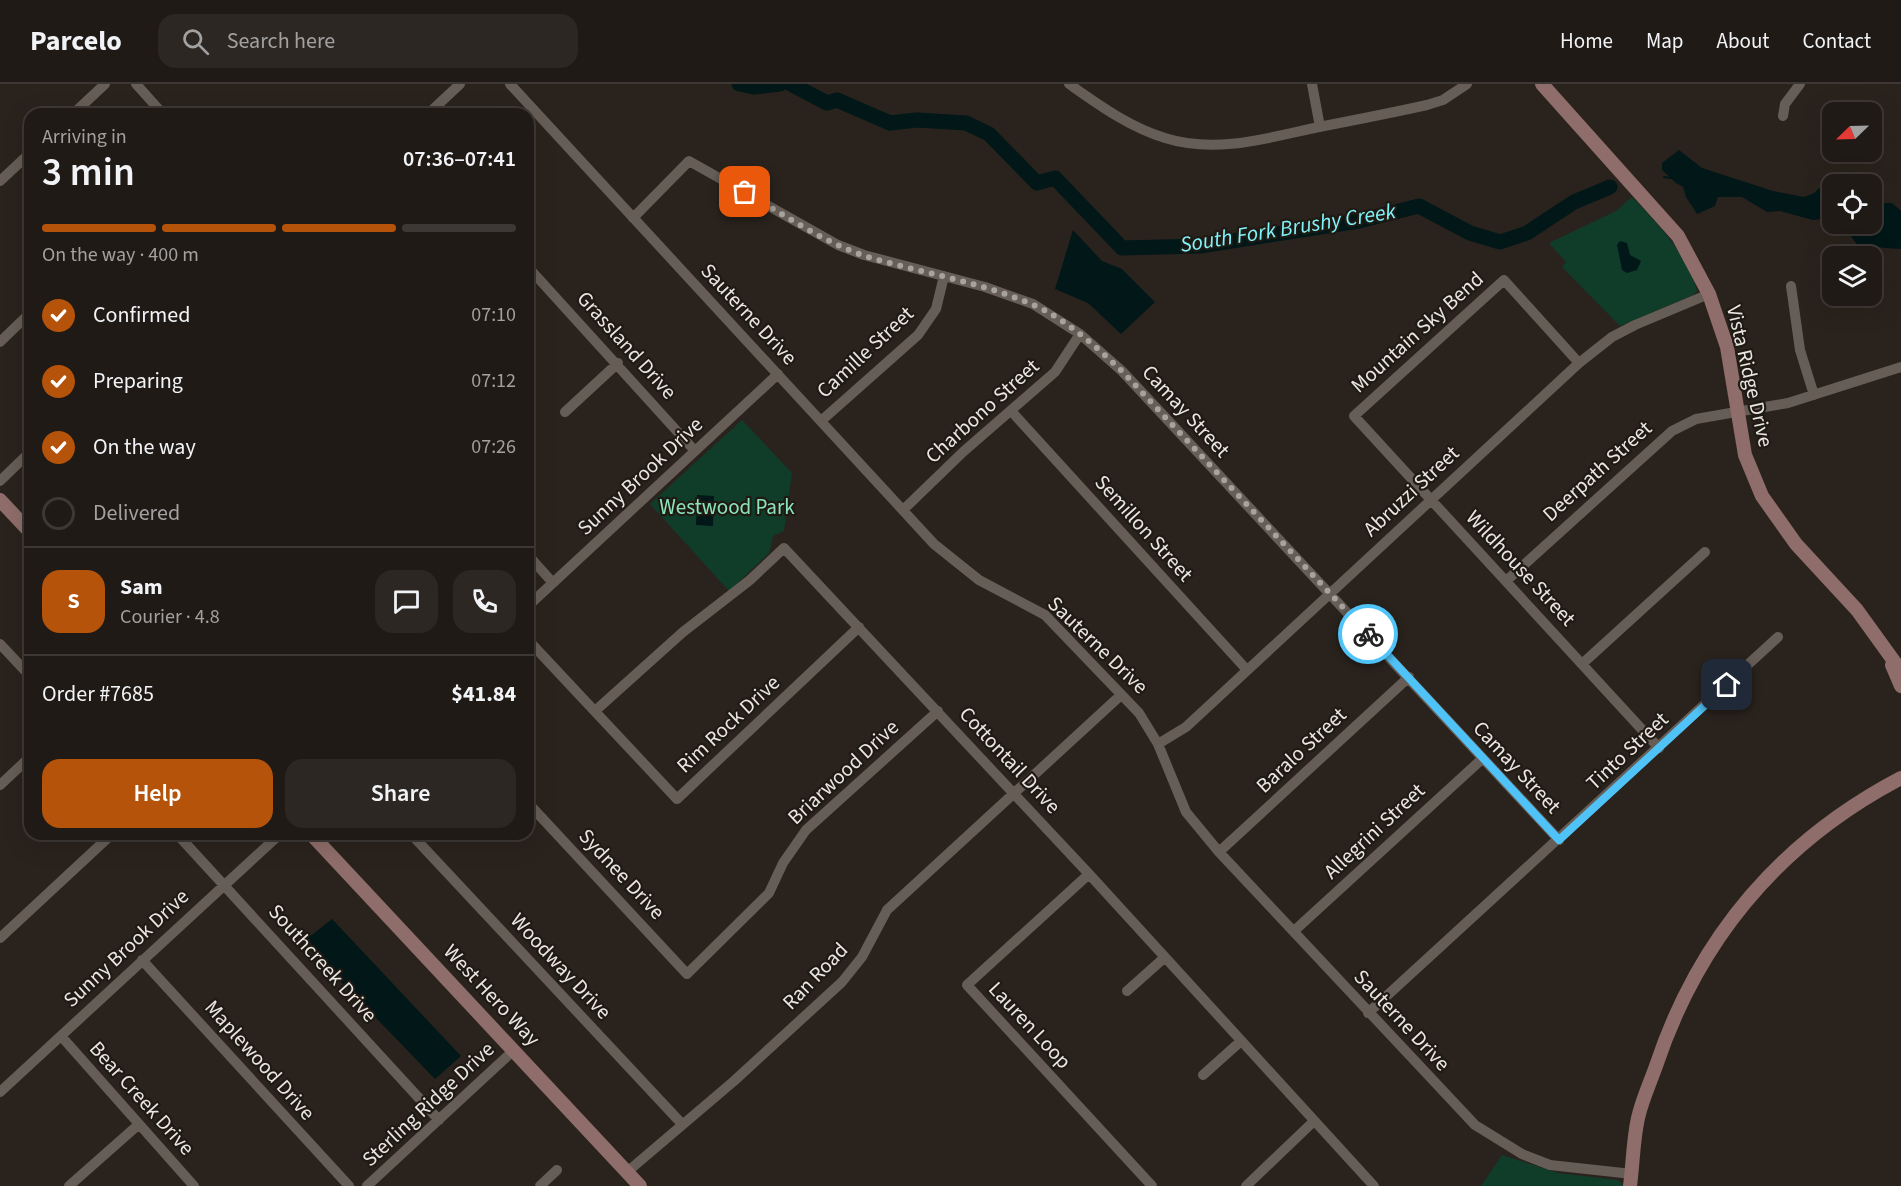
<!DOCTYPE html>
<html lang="en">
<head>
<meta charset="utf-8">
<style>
	body { margin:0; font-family:"Source Sans 3",sans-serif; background:#2d2723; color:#f1f3f6; height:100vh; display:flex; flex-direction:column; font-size:22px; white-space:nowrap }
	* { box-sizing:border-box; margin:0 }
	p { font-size:20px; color:#a2a1a1 }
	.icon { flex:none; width:33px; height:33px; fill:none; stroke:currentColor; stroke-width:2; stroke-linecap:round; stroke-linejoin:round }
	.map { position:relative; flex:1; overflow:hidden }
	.side { position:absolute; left:24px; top:24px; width:510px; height:732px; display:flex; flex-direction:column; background:#201a16; border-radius:18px; box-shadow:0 6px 24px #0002,0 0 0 2px #3d3835 }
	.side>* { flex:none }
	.needle { width:39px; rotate:247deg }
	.tools { position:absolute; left:1822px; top:18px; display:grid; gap:12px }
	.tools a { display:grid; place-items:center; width:60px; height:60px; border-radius:12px; background:#201a16; box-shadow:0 6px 24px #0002,0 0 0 2px #3d3835; font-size:30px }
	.pin { position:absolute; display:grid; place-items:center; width:51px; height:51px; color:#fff; margin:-26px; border-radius:12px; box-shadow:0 3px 9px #0006 }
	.courier { position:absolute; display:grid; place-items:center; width:60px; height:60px; margin:-30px; border:4px solid #4fc3f7; border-radius:50%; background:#fff; color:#222; box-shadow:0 2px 8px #0007 }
	.summary em { font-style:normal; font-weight:600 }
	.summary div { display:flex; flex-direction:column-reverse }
	.summary { display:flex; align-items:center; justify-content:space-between; height:102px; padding:0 18px }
	h1 { font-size:39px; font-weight:600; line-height:45px }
	.bar { display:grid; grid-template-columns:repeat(4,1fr); gap:9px 6px; align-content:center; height:72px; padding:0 18px }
	.bar i { height:8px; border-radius:4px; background:#3d3835 }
	.bar .current { background:#b45309 }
	.bar p { grid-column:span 4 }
	.line { display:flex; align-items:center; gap:15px; padding:0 18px; border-top:2px solid #3d3835 }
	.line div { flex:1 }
	.round { display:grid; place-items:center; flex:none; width:63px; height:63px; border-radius:18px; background:#2d2723 }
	ol { padding:0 18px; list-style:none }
	li { display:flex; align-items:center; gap:18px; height:66px }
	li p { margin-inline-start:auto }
	li .icon { padding:6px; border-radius:50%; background:#b45309; color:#fff; stroke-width:4 }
	li:last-child { color:#a2a1a1 }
	li i { width:33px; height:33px; border:3px solid #3d3835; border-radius:50% }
	.button { display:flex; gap:12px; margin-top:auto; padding:12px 18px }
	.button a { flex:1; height:69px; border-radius:18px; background:#b45309; color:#fff; font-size:24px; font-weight:600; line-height:69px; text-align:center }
	.button a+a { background:#2d2723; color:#f1f3f6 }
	header { display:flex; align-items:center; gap:36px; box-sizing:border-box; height:84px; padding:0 30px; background:#201a16; border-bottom:2px solid #3d3835 }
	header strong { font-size:28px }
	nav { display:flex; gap:33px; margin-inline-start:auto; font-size:21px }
	.search { width:420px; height:54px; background:#2d2723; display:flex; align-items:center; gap:15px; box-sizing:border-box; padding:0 21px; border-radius:18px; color:#a2a1a1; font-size:22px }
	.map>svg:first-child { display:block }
	.green { fill:#0f3d2a }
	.water { fill:#011718 }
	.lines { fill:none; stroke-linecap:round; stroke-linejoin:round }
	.stream { stroke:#011718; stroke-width:2 }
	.river { stroke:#011718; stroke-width:15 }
	.street { stroke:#655d56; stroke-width:10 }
	.secondary { stroke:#8f6d6a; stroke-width:14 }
	.done { stroke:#a7a29c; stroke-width:6; stroke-dasharray:0 10.8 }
	.route { stroke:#4fc3f7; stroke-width:8 }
	.labels { text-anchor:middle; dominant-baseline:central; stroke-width:4.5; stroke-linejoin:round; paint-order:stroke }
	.street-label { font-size:21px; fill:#eae6e1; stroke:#201a14 }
	.park-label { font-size:21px; fill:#8be4ba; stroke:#201a14 }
	.water-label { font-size:22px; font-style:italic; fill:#80f4fa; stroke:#201a14 }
</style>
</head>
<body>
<header>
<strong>Parcelo</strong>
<div class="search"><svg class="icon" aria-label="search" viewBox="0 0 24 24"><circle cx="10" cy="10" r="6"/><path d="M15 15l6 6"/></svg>Search here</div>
<nav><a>Home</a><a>Map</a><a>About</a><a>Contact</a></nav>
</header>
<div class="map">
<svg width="1901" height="1102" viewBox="0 0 1901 1102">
	<rect width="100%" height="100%" fill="#2a231d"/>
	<!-- green -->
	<path class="green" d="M 1632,113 C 1656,138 1689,172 1697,207 L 1693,211 L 1620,242 L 1562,183 L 1566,178 L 1549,159 L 1616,127 Z
		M 742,336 L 792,389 L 784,447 L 773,452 L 769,469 L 729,507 L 650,420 Z
		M 1502,1071 L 1558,1089 L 1618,1096 L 1624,1102 L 1481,1102 Z"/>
	<!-- water -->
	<path class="water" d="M 1679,66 L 1702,84 L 1773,107 L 1804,113 L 1814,109 L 1828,96 L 1836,96 L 1842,100 L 1833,100 L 1833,138 L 1823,135 L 1813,136 L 1780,127 L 1767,128 L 1742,113 L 1718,113 L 1715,122 L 1697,130 L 1686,113 L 1683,103 L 1676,99 L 1662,86 L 1662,79 Z
		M 1872,119 L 1892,119 L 1901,127 L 1901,165 L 1858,162 L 1844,142 L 1836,140 L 1872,140 Z
		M 1073,146 L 1102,177 L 1122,185 L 1155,218 L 1121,250 L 1088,219 L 1055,205 Z
		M 1620,157 L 1627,159 L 1630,171 L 1641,177 L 1637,186 L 1627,189 L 1622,186 L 1617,161 Z
		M 697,411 L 714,412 L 713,442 L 696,441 Z
		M 332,835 L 461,972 L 435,995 L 322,878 L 308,854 Z"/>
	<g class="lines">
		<!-- stream -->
		<path class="stream" d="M 1664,93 L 1671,94"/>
		<!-- river -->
		<path class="river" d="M 739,0 L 754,3 L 780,0
			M 791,0 L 827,19 L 837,16 L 890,39 L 917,36 L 966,39 L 989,50 L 1037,99 L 1055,94 L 1122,164 L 1200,162 L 1359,137 L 1419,122 L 1470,149 L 1500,158 L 1527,149 L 1574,118 L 1610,103"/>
		<!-- street -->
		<path class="street" d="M 136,0 L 163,30
			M 510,0 L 934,460 L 979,496 L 1045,531 L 1139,629 L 1158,660 L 1186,728 L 1219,768 L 1475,1041 L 1522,1070 L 1550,1081 L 1632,1090
			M 1069,0 C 1099,21 1129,43 1165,54 C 1216,70 1268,54 1319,43 C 1355,36 1391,29 1427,21 L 1443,16 L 1467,0
			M 1312,0 L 1320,43
			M 73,30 L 105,0
			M 428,30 L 460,0
			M 1783,32 L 1785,20 L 1800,0
			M 0,97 L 30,69
			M 633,134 L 689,77 L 838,161 L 864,171 L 985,203 L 1033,220 L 1080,250 L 1122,287 L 1559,756
			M 528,183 L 695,367
			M 1791,202 L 1800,266 L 1814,311
			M 0,258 L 30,229
			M 1579,279 L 1504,196 L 1354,332 L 1659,664
			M 565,328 L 618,279
			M 1012,328 L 1247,586
			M 821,337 L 918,251 L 936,225 L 944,192
			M 0,397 L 30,368
			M 903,426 L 963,368 L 1055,288 L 1080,250
			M 528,471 L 553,499
			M 1506,497 L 1672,347 L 1696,335 L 1788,319 L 1901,283
			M 528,522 L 778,290
			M 528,556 L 677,715 L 859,543
			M 0,560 L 30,592
			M 1582,580 L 1705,468
			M 595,627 L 683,548 L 750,496 L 784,464 L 1089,790 L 1374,1102
			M 1158,660 L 1186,643 L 1579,279 L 1612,253 L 1635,241 L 1709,210
			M 0,701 L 30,673
			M 528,719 L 687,890 L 769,809 L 783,779 L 806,746 L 938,627
			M 177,750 L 439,1036
			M 411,750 L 682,1040
			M 1219,768 L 1409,593
			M 1089,790 L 967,901 L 1152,1102
			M 1294,847 L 1482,675
			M 0,854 L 112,750
			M 142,876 L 349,1102
			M 1127,907 L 1164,874
			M 1368,929 L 1778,553
			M 61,952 L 194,1102
			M 1203,991 L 1241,957
			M 0,1008 L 280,750
			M 627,1088 L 734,997 L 842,898 L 862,873 L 887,826 L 1121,611
			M 69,1102 L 138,1041
			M 367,1102 L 514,966
			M 540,1102 L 557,1086
			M 1246,1102 L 1313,1038"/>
		<!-- secondary -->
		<path class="secondary" d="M 1542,0 L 1678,152 L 1709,210 L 1727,263 L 1745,371 L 1762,412 L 1796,460 L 1857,526 L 1901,587
			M 0,416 L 30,448
			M 1892,581 L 1901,602
			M 311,750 L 640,1102
			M 1630,1102 C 1633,1080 1633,1056 1638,1034 C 1642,1016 1650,999 1656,982 C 1699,853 1781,757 1901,694"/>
	</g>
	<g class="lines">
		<!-- done -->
		<path class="done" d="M 745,108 C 783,130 823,158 865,172 C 920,189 978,197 1031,220 C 1065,234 1095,262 1122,287 L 1368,550"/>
		<!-- route -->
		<path class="route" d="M 1368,550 L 1559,756 L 1727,601"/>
	</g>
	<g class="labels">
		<!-- street labels -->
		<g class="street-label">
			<text transform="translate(749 230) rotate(47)">Sauterne Drive</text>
			<text transform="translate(1417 248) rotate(-42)">Mountain Sky Bend</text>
			<text transform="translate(627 261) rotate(48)">Grassland Drive</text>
			<text transform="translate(865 268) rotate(-43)">Camille Street</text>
			<text transform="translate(1750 292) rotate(77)">Vista Ridge Drive</text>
			<text transform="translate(982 327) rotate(-42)">Charbono Street</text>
			<text transform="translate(1186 327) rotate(47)">Camay Street</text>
			<text transform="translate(1597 387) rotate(-42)">Deerpath Street</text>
			<text transform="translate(640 392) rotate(-43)">Sunny Brook Drive</text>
			<text transform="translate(1411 407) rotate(-43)">Abruzzi Street</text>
			<text transform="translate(1144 444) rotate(48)">Semillon Street</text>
			<text transform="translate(1521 484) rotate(47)">Wildhouse Street</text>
			<text transform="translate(1098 561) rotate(44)">Sauterne Drive</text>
			<text transform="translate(728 640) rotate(-43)">Rim Rock Drive</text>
			<text transform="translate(1301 666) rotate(-43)">Baralo Street</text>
			<text transform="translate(1627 667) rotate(-43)">Tinto Street</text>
			<text transform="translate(1010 676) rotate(47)">Cottontail Drive</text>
			<text transform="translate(1517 683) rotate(47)">Camay Street</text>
			<text transform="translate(843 688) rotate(-43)">Briarwood Drive</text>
			<text transform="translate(1374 747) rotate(-43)">Allegrini Street</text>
			<text transform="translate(622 790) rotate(47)">Sydnee Drive</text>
			<text transform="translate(126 864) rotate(-43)">Sunny Brook Drive</text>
			<text transform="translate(323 879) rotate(48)">Southcreek Drive</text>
			<text transform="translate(561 882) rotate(47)">Woodway Drive</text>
			<text transform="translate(815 892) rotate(-46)">Ran Road</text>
			<text transform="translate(492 911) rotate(47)">West Hero Way</text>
			<text transform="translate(1402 936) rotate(47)">Sauterne Drive</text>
			<text transform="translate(1030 941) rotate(47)">Lauren Loop</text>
			<text transform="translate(260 976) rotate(48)">Maplewood Drive</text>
			<text transform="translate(142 1014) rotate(48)">Bear Creek Drive</text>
			<text transform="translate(428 1020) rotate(-43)">Sterling Ridge Drive</text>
		</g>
		<!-- park labels -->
		<g class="park-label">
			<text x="727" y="423">Westwood Park</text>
		</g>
		<!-- water labels -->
		<g class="water-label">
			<text transform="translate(1288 144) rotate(-9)">South Fork Brushy Creek</text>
		</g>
	</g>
</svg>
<div class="tools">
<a><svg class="needle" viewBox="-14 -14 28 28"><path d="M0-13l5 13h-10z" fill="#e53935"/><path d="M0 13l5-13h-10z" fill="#a2a1a1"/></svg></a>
<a><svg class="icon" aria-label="locate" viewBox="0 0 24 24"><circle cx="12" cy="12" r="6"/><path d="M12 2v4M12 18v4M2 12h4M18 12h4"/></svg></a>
<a><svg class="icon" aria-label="layers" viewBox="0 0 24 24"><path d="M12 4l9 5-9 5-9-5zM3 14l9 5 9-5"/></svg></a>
</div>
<div class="pin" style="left:745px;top:108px;background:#ea580c"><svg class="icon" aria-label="bag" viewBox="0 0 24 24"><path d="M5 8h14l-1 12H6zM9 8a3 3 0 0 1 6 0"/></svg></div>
<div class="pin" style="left:1727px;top:601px;background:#1f2937"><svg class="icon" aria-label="home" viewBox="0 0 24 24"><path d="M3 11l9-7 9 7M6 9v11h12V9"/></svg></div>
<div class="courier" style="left:1368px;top:550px"><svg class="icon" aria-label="bike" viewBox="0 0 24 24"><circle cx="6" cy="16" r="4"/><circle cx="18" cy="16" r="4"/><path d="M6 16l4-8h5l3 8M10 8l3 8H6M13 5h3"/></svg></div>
<section class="side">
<div class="summary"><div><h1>3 min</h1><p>Arriving in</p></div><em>07:36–07:41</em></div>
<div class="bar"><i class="current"></i><i class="current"></i><i class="current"></i><i></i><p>On the way · 400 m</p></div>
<ol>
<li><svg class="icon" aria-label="check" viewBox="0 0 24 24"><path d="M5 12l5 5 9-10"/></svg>Confirmed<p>07:10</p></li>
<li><svg class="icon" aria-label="check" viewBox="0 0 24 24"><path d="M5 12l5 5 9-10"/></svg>Preparing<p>07:12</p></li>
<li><svg class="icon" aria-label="check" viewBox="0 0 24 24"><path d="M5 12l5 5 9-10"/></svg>On the way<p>07:26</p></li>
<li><i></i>Delivered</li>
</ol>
<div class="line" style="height:108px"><b class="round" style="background:#b45309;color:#fff">S</b><div><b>Sam</b><p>Courier · 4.8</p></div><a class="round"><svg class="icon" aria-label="chat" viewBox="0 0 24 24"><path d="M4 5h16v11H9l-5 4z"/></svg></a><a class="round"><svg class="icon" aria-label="phone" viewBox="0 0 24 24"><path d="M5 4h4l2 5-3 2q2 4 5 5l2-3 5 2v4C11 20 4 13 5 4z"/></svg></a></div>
<div class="line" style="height:78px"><div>Order #7685</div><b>$41.84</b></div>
<div class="button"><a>Help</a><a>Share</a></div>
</section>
</div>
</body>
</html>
